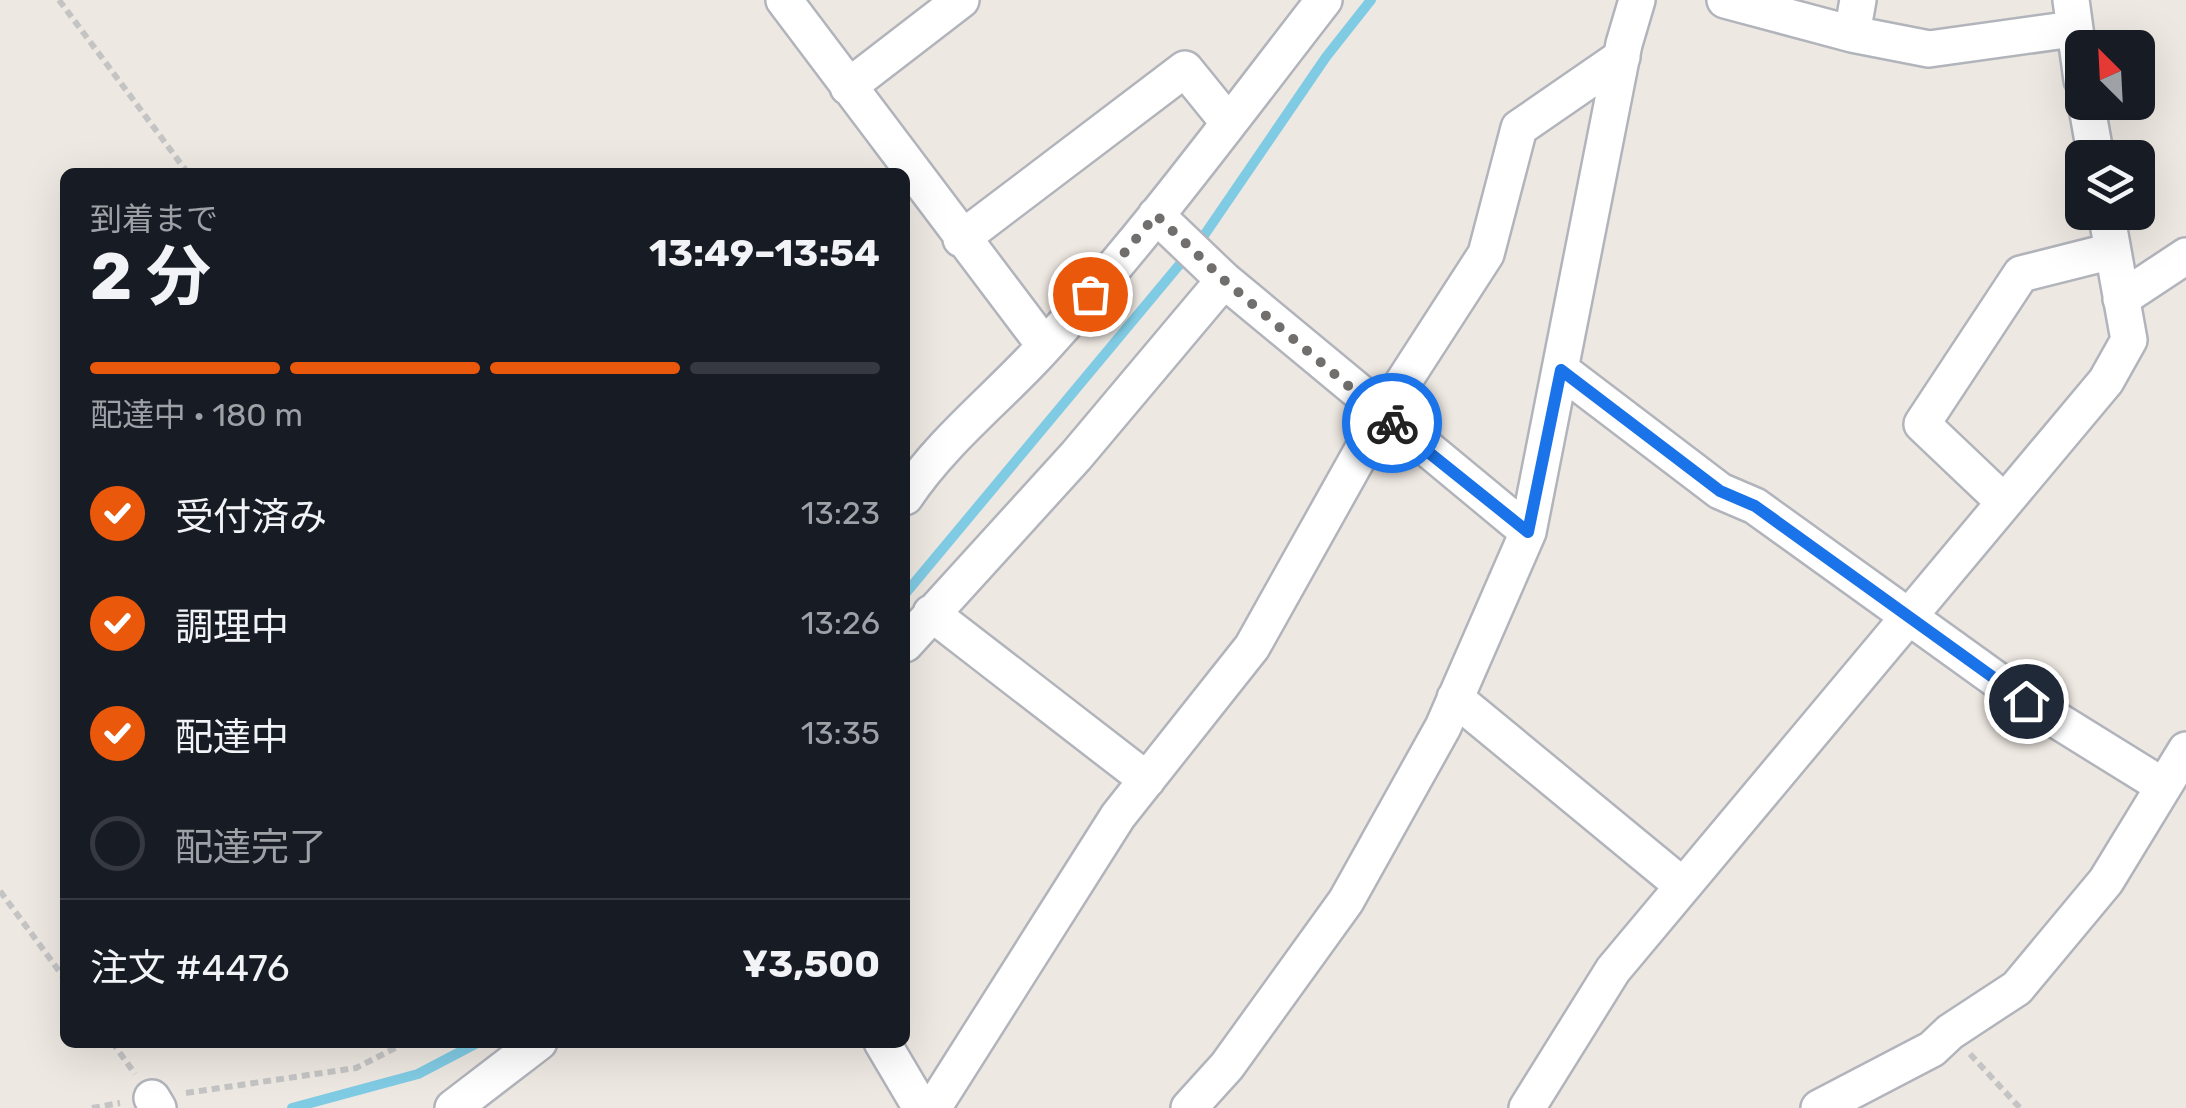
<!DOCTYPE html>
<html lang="ja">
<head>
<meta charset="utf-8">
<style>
	body { margin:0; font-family:Rubik,"Noto Sans JP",sans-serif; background:#20242c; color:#f1f3f6; height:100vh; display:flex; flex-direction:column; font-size:38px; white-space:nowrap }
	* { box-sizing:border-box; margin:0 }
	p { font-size:32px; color:#9ea1a6 }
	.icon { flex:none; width:55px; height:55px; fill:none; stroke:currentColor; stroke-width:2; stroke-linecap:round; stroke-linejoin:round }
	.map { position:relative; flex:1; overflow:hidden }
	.details { position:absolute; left:60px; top:168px; width:850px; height:880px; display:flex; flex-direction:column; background:#171b24; border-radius:15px; box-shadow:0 10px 40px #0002 }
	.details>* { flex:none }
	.needle { width:65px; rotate:336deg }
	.fabs { position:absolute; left:2065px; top:30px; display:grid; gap:20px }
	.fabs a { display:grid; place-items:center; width:90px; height:90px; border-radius:15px; background:#171b24; box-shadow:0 10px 40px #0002; font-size:50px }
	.pin { position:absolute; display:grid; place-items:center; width:85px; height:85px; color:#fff; margin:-42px; border:5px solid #fff; border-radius:50%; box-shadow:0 2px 10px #0007 }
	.courier { position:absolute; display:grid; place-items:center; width:100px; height:100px; margin:-50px; border:8px solid #1a73e8; border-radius:50%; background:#fff; color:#222; box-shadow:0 2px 12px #0007 }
	.head em { font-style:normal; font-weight:700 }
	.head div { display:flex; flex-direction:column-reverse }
	.head { display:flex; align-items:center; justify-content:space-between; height:170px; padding:0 30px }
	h1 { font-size:65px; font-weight:700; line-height:75px }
	.bar { display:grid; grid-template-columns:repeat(4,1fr); gap:15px 10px; align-content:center; height:120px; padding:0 30px }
	.bar i { height:12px; border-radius:8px; background:#363941 }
	.bar .current { background:#ea580c }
	.bar p { grid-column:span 4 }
	.line { display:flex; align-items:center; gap:25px; padding:0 30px; border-top:2px solid #363941 }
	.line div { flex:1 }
	ol { padding:0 30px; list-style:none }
	li { display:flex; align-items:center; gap:30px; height:110px }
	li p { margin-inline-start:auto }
	li .icon { padding:10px; border-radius:50%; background:#ea580c; color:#fff; stroke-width:4 }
	li:last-child { color:#9ea1a6 }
	li i { width:55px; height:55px; border:5px solid #363941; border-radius:50% }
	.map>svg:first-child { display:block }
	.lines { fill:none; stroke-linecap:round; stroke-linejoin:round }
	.stream { stroke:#80cbe4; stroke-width:10 }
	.minor-casing { stroke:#b2b4bc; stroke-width:40 }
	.path { stroke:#c4c4c4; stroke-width:6; stroke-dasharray:8 5; stroke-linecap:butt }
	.minor { stroke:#fff; stroke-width:35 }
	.done { stroke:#716f6d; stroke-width:10; stroke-dasharray:0 18 }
	.route { stroke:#1a73e8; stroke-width:12 }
</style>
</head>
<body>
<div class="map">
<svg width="2186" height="1108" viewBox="0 0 2186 1108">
	<rect width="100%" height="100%" fill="#eee8e2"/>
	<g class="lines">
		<!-- stream -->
		<path class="stream" d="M 905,594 L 1205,234 L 1326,57 L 1371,0
			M 292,1108 L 418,1074 L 479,1042"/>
		<!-- minor casing -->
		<g class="minor-casing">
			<path id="minor" d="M 784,0 L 1045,346
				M 1725,0 L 1852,34 L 1858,0
				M 2071,0 L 2082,80
				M 1852,34 L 1929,49 L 2073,29
				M 848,87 L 961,0
				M 2086,102 L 2096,158
				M 1156,215 L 1224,280 L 1528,532
				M 961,239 L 1185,69 L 1228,122
				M 2121,299 L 2186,256
				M 1561,370 L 1720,491 L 1755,506 L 2026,701 L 2163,786
				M 905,497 C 943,440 999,397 1045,346 C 1145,237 1233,117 1324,0
				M 2004,502 L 1922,424 L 2021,274 L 2112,251
				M 931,613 L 1147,780
				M 905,644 L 1076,456 L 1224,280
				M 1455,698 L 1683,886
				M 882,1042 L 921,1108
				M 152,1098 L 158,1108
				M 453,1108 L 539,1042
				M 933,1108 L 1118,816 L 1252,647 L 1382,415 L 1486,254 L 1519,128 L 1622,57
				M 1189,1108 L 1227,1066 L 1346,901 L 1443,727 L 1528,532 L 1624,44 L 1637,0
				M 1527,1108 L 1613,970 L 2106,381 L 2129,340 L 2106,212
				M 1819,1108 L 1932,1049 L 1950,1032 L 2017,988 L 2106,881 L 2186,750"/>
		</g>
		<!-- path -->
		<path class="path" d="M 59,0 L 187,172
			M 0,891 L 65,979
			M 112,1042 L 135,1074
			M 1970,1054 L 2020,1108
			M 186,1093 L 356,1068 L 407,1042
			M 92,1108 L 120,1103"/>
		<!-- minor -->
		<use href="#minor" class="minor"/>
	</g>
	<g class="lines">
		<!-- done -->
		<path class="done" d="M 1090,294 L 1156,215 L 1224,280 L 1392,423"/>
		<!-- route -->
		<path class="route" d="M 1392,423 L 1528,532 L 1561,370 L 1720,491 L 1755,506 L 2026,701"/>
	</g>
</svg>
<div class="fabs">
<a><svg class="needle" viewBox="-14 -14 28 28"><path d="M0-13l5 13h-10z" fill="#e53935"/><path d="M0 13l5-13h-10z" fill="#9ea1a6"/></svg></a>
<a><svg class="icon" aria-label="layers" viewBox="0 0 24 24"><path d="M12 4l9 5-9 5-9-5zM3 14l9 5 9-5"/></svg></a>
</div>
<div class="pin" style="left:1090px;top:294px;background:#ea580c"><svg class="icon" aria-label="bag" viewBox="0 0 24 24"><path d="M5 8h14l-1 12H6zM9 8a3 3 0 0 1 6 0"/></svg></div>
<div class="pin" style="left:2026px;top:701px;background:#1f2937"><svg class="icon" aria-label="home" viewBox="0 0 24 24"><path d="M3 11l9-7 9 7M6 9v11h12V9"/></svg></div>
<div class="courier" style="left:1392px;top:423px"><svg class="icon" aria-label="bike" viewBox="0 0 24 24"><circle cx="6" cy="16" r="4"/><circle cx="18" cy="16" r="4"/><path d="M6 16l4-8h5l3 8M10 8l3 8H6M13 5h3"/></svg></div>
<section class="details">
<div class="head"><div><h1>2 分</h1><p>到着まで</p></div><em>13:49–13:54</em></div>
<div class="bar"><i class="current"></i><i class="current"></i><i class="current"></i><i></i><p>配達中 · 180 m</p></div>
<ol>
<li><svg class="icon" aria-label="check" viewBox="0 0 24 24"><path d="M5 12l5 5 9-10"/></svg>受付済み<p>13:23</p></li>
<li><svg class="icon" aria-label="check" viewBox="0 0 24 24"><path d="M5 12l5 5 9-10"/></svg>調理中<p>13:26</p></li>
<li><svg class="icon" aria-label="check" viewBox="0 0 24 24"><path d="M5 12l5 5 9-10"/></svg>配達中<p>13:35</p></li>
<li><i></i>配達完了</li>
</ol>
<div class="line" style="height:130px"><div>注文 #4476</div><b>¥3,500</b></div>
</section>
</div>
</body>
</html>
